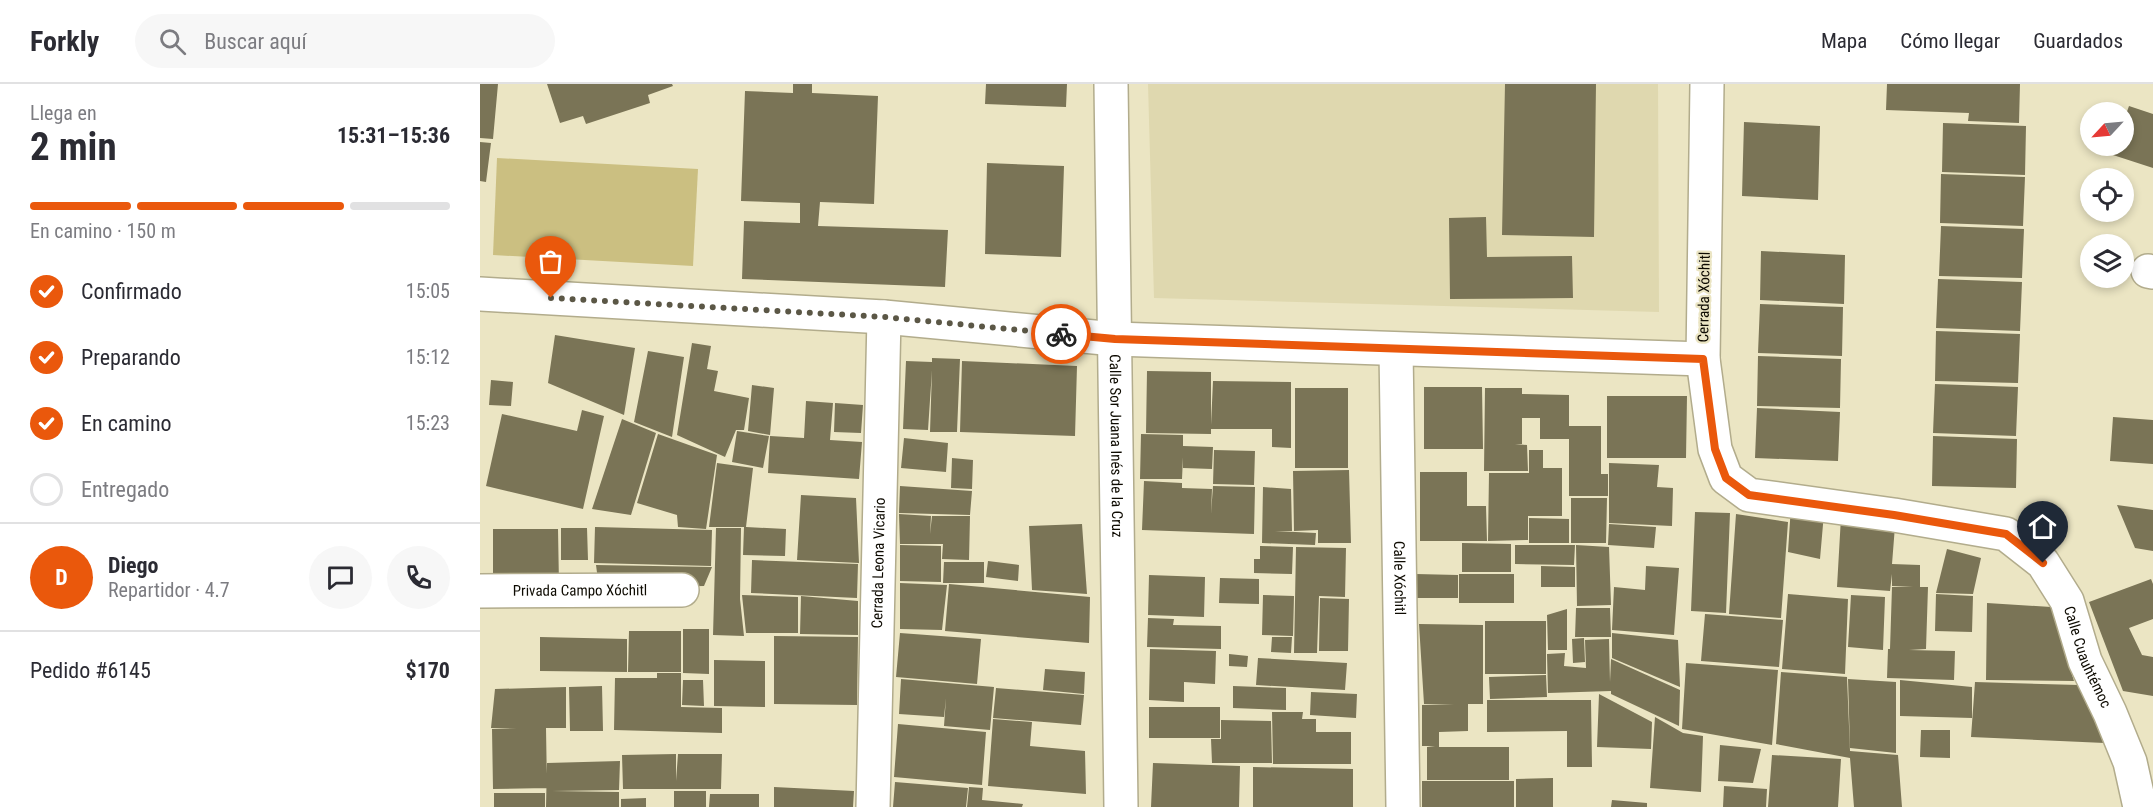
<!DOCTYPE html>
<html lang="es">
<head>
<meta charset="utf-8">
<style>
	body { margin:0; font-family:"Roboto Condensed",sans-serif; background:#f7f7f7; color:#2b2b33; height:100vh; display:flex; flex-direction:column; font-size:22px; white-space:nowrap }
	* { box-sizing:border-box; margin:0 }
	p { font-size:20px; color:#7c7c81 }
	.icon { flex:none; width:33px; height:33px; fill:none; stroke:currentColor; stroke-width:2; stroke-linecap:round; stroke-linejoin:round }
	.map { position:relative; flex:1; overflow:hidden }
	.details { display:flex; flex-direction:column; background:#fff; width:480px }
	.details>* { flex:none }
	.needle { width:39px; rotate:244deg }
	.tools { position:absolute; left:1600px; top:18px; display:grid; gap:12px }
	.tools a { display:grid; place-items:center; width:54px; height:54px; border-radius:50%; background:#fff; box-shadow:0 3px 9px #0003; font-size:30px }
	.pin { position:absolute; display:grid; place-items:center; width:51px; height:51px; color:#fff; margin:-62px -26px; border-radius:50% 50% 50% 0; rotate:-45deg; box-shadow:0 0 6px #0007 }
	.pin .icon { rotate:45deg }
	.courier { position:absolute; display:grid; place-items:center; width:60px; height:60px; margin:-30px; border:4px solid #ea580c; border-radius:50%; background:#fff; color:#222; box-shadow:0 2px 8px #0007 }
	.headline em { font-style:normal; font-weight:700 }
	.headline div { display:flex; flex-direction:column-reverse }
	.headline { display:flex; align-items:center; justify-content:space-between; height:102px; padding:0 30px }
	h1 { font-size:39px; font-weight:700; line-height:45px }
	.bar { display:grid; grid-template-columns:repeat(4,1fr); gap:9px 6px; align-content:center; height:72px; padding:0 30px }
	.bar i { height:8px; border-radius:4px; background:#e1e1e2 }
	.bar .on { background:#ea580c }
	.bar p { grid-column:span 4 }
	.line { display:flex; align-items:center; gap:15px; padding:0 30px; border-top:2px solid #e1e1e2 }
	.line div { flex:1 }
	.round { display:grid; place-items:center; flex:none; width:63px; height:63px; border-radius:32px; background:#f7f7f7 }
	ol { padding:0 30px; list-style:none }
	li { display:flex; align-items:center; gap:18px; height:66px }
	li p { margin-inline-start:auto }
	li .icon { padding:6px; border-radius:50%; background:#ea580c; color:#fff; stroke-width:4 }
	li:last-child { color:#7c7c81 }
	li i { width:33px; height:33px; border:3px solid #e1e1e2; border-radius:50% }
	header { display:flex; align-items:center; gap:36px; box-sizing:border-box; height:84px; padding:0 30px; background:#fff; border-bottom:2px solid #e1e1e2 }
	header strong { font-size:28px }
	nav { display:flex; gap:33px; margin-inline-start:auto; font-size:21px }
	.search { width:420px; height:54px; background:#f7f7f7; display:flex; align-items:center; gap:15px; box-sizing:border-box; padding:0 21px; border-radius:33px; color:#7c7c81; font-size:22px }
	main { display:flex; flex:1; min-height:0 }
	.map>svg:first-child { display:block }
	.built { fill:#dfd8af }
	.green { fill:#cbbf81 }
	.building { fill:#7a7456 }
	.lines { fill:none; stroke-linecap:round; stroke-linejoin:round }
	.minor-casing { stroke:#b2ac8c; stroke-width:36 }
	.minor { stroke:#fff; stroke-width:33 }
	.done { stroke:#5b5746; stroke-width:6; stroke-dasharray:0 10.8 }
	.route { stroke:#ea580c; stroke-width:8 }
	.labels { text-anchor:middle; dominant-baseline:central; stroke-width:4.5; stroke-linejoin:round; paint-order:stroke }
	.street-label { font-size:15px; fill:#0e0b02; stroke:#ebe5c3 }
</style>
</head>
<body>
<header>
<strong>Forkly</strong>
<div class="search"><svg class="icon" aria-label="search" viewBox="0 0 24 24"><circle cx="10" cy="10" r="6"/><path d="M15 15l6 6"/></svg>Buscar aquí</div>
<nav><a>Mapa</a><a>Cómo llegar</a><a>Guardados</a></nav>
</header>
<main>
<section class="details">
<div class="headline"><div><h1>2 min</h1><p>Llega en</p></div><em>15:31–15:36</em></div>
<div class="bar"><i class="on"></i><i class="on"></i><i class="on"></i><i></i><p>En camino · 150 m</p></div>
<ol>
<li><svg class="icon" aria-label="check" viewBox="0 0 24 24"><path d="M5 12l5 5 9-10"/></svg>Confirmado<p>15:05</p></li>
<li><svg class="icon" aria-label="check" viewBox="0 0 24 24"><path d="M5 12l5 5 9-10"/></svg>Preparando<p>15:12</p></li>
<li><svg class="icon" aria-label="check" viewBox="0 0 24 24"><path d="M5 12l5 5 9-10"/></svg>En camino<p>15:23</p></li>
<li><i></i>Entregado</li>
</ol>
<div class="line" style="height:108px"><b class="round" style="background:#ea580c;color:#fff">D</b><div><b>Diego</b><p>Repartidor · 4.7</p></div><a class="round"><svg class="icon" aria-label="chat" viewBox="0 0 24 24"><path d="M4 5h16v11H9l-5 4z"/></svg></a><a class="round"><svg class="icon" aria-label="phone" viewBox="0 0 24 24"><path d="M5 4h4l2 5-3 2q2 4 5 5l2-3 5 2v4C11 20 4 13 5 4z"/></svg></a></div>
<div class="line" style="height:78px"><div>Pedido #6145</div><b>$170</b></div>
</section>
<div class="map">
<svg width="1673" height="723" viewBox="0 0 1673 723">
	<rect width="100%" height="100%" fill="#ebe5c3"/>
	<!-- built -->
	<path class="built" d="M 668,0 L 1178,0 L 1179,228 L 674,214 Z"/>
	<!-- green -->
	<path class="green" d="M 17,74 L 218,85 L 213,182 L 13,171 Z"/>
	<!-- building -->
	<path class="building" d="M 0,0 L 18,0 L 13,55 L 0,54 Z
		M 67,0 L 192,0 L 193,2 L 168,11 L 170,19 L 106,40 L 103,32 L 80,39 Z
		M 313,0 L 332,0 L 332,9 L 398,12 L 394,120 L 340,118 L 338,142 L 468,146 L 465,203 L 262,195 L 264,137 L 320,139 L 320,119 L 261,117 L 265,7 L 313,9 Z
		M 506,0 L 587,0 L 586,23 L 505,20 Z
		M 1025,0 L 1116,0 L 1114,153 L 1022,151 Z
		M 1407,0 L 1540,0 L 1539,39 L 1488,37 L 1489,29 L 1406,26 Z
		M 1649,22 L 1673,30 L 1673,84 L 1633,71 L 1636,62 L 1644,62 L 1644,36 Z
		M 1264,38 L 1340,42 L 1338,116 L 1262,112 Z
		M 1463,39 L 1546,42 L 1545,91 L 1462,88 Z
		M 0,58 L 11,59 L 6,98 L 0,97 Z
		M 507,79 L 584,82 L 581,173 L 505,170 Z
		M 1461,90 L 1545,93 L 1543,142 L 1460,139 Z
		M 1006,133 L 1007,173 L 1092,172 L 1093,214 L 970,215 L 969,134 Z
		M 1461,142 L 1544,145 L 1542,194 L 1459,192 Z
		M 1281,167 L 1365,171 L 1364,220 L 1280,216 Z
		M 1458,195 L 1542,198 L 1540,247 L 1456,244 Z
		M 1280,220 L 1363,223 L 1362,272 L 1278,269 Z
		M 1456,247 L 1540,250 L 1538,299 L 1455,297 Z
		M 75,251 L 155,264 L 144,331 L 68,299 Z
		M 212,259 L 231,262 L 227,285 L 238,287 L 234,307 L 269,314 L 264,346 L 256,346 L 245,373 L 197,351 Z
		M 168,267 L 204,273 L 192,353 L 154,338 Z
		M 1278,272 L 1361,275 L 1360,324 L 1277,322 Z
		M 452,274 L 480,275 L 477,348 L 450,348 L 452,286 L 448,346 L 423,345 L 426,277 L 452,278 Z
		M 482,277 L 597,282 L 595,352 L 480,348 Z
		M 667,287 L 731,288 L 731,341 L 733,297 L 811,298 L 811,364 L 792,363 L 792,345 L 731,345 L 731,350 L 666,349 Z
		M 11,296 L 33,298 L 31,322 L 9,321 Z
		M 1455,300 L 1538,303 L 1536,352 L 1453,349 Z
		M 272,301 L 294,304 L 290,351 L 268,347 Z
		M 944,303 L 1002,303 L 1003,365 L 944,365 Z
		M 815,304 L 868,304 L 868,384 L 815,384 Z
		M 1005,304 L 1042,304 L 1042,310 L 1089,311 L 1089,342 L 1121,342 L 1121,390 L 1128,390 L 1128,412 L 1089,412 L 1089,355 L 1060,355 L 1060,334 L 1042,334 L 1042,360 L 1035,360 L 1047,361 L 1048,387 L 1004,387 Z
		M 1127,312 L 1207,312 L 1206,374 L 1127,374 Z
		M 326,317 L 353,319 L 350,356 L 382,358 L 379,395 L 288,389 L 290,352 L 324,354 Z
		M 355,319 L 383,321 L 381,349 L 354,348 Z
		M 1277,324 L 1360,328 L 1358,377 L 1275,374 Z
		M 102,326 L 124,332 L 103,425 L 6,402 L 22,330 L 97,347 Z
		M 1633,333 L 1673,336 L 1673,380 L 1630,377 Z
		M 142,335 L 176,349 L 151,431 L 112,425 Z
		M 257,347 L 289,352 L 283,384 L 252,378 Z
		M 178,350 L 237,371 L 226,445 L 198,443 L 197,431 L 157,419 Z
		M 661,350 L 703,351 L 703,362 L 733,363 L 732,385 L 703,384 L 703,373 L 702,395 L 660,395 Z
		M 1453,352 L 1537,355 L 1536,404 L 1452,402 Z
		M 424,354 L 468,359 L 466,388 L 421,384 Z
		M 734,366 L 775,367 L 774,401 L 733,400 Z
		M 1049,366 L 1063,366 L 1063,384 L 1082,384 L 1082,432 L 1048,432 L 1048,456 L 1008,457 L 1009,389 L 1049,389 Z
		M 472,374 L 493,376 L 492,405 L 471,404 Z
		M 237,379 L 273,384 L 266,443 L 306,445 L 305,472 L 263,471 L 264,443 L 229,443 Z
		M 1129,379 L 1179,381 L 1177,403 L 1193,404 L 1192,442 L 1129,439 Z
		M 869,386 L 871,459 L 838,459 L 838,446 L 814,447 L 813,387 Z
		M 940,388 L 987,388 L 987,422 L 1006,422 L 1007,457 L 940,457 Z
		M 664,397 L 702,399 L 702,404 L 732,405 L 731,430 L 733,402 L 775,403 L 774,450 L 662,446 Z
		M 420,402 L 492,407 L 490,431 L 419,429 Z
		M 783,403 L 811,405 L 812,447 L 795,447 L 836,449 L 835,461 L 782,459 Z
		M 321,411 L 376,414 L 379,479 L 317,476 Z
		M 1091,414 L 1127,414 L 1126,459 L 1091,459 Z
		M 1637,421 L 1673,426 L 1673,467 L 1655,464 Z
		M 1311,422 L 1344,429 L 1340,475 L 1308,468 Z
		M 1215,428 L 1250,429 L 1246,529 L 1211,527 Z
		M 419,430 L 451,432 L 450,450 L 452,432 L 490,432 L 489,476 L 462,475 L 463,460 L 420,460 Z
		M 1256,430 L 1308,438 L 1301,534 L 1249,530 Z
		M 1361,433 L 1415,442 L 1412,480 L 1440,481 L 1440,503 L 1448,503 L 1446,565 L 1429,566 L 1475,567 L 1474,596 L 1407,594 L 1408,565 L 1410,565 L 1412,503 L 1433,502 L 1412,502 L 1412,490 L 1410,507 L 1357,503 Z
		M 1049,434 L 1089,435 L 1089,459 L 1049,459 Z
		M 602,440 L 607,510 L 552,506 L 549,442 Z
		M 1129,440 L 1176,443 L 1174,464 L 1128,461 Z
		M 115,443 L 232,446 L 231,482 L 114,479 Z
		M 81,444 L 107,444 L 108,476 L 81,476 Z
		M 236,444 L 261,444 L 260,515 L 264,552 L 233,551 Z
		M 13,445 L 78,445 L 79,501 L 13,501 Z
		M 982,459 L 1031,460 L 1031,488 L 982,488 Z
		M 420,461 L 461,462 L 461,498 L 420,497 Z
		M 1035,461 L 1095,461 L 1094,481 L 1035,480 Z
		M 1096,461 L 1129,463 L 1131,521 L 1097,522 Z
		M 780,462 L 813,463 L 812,490 L 774,489 L 774,475 L 780,475 Z
		M 816,463 L 866,464 L 865,513 L 839,512 L 837,569 L 814,569 Z
		M 1467,465 L 1501,474 L 1493,510 L 1456,509 Z
		M 272,476 L 378,480 L 377,514 L 271,509 Z
		M 508,477 L 539,481 L 538,497 L 506,493 Z
		M 464,478 L 504,478 L 504,499 L 463,499 Z
		M 116,481 L 232,483 L 224,502 L 119,504 Z
		M 1061,482 L 1095,483 L 1095,503 L 1061,503 Z
		M 1166,482 L 1199,484 L 1194,551 L 1132,546 L 1134,503 L 1165,506 Z
		M 936,490 L 978,491 L 978,514 L 936,514 Z
		M 979,490 L 1034,490 L 1034,519 L 979,519 Z
		M 669,491 L 725,493 L 724,533 L 668,531 Z
		M 740,494 L 779,495 L 779,520 L 739,519 Z
		M 1671,495 L 1673,500 L 1673,535 L 1649,544 L 1662,571 L 1673,573 L 1673,612 L 1643,607 L 1609,518 Z
		M 420,499 L 467,501 L 462,546 L 420,545 Z
		M 469,500 L 610,513 L 609,559 L 465,547 Z
		M 1308,510 L 1368,515 L 1365,590 L 1302,585 Z
		M 1456,510 L 1493,512 L 1492,548 L 1455,547 Z
		M 262,511 L 318,513 L 318,549 L 266,549 Z
		M 783,511 L 814,512 L 813,552 L 782,551 Z
		M 1371,511 L 1405,513 L 1403,566 L 1368,563 Z
		M 321,512 L 378,517 L 378,551 L 320,550 Z
		M 840,514 L 869,515 L 868,567 L 839,567 Z
		M 1507,519 L 1571,523 L 1594,597 L 1506,596 Z
		M 1096,524 L 1130,524 L 1131,553 L 1095,553 Z
		M 1087,525 L 1087,566 L 1068,566 L 1067,531 Z
		M 1225,530 L 1303,536 L 1299,583 L 1221,577 Z
		M 668,534 L 694,535 L 693,541 L 741,542 L 741,565 L 667,563 Z
		M 1005,537 L 1066,537 L 1066,590 L 1005,590 Z
		M 939,540 L 1003,541 L 1003,620 L 988,620 L 988,647 L 959,648 L 959,663 L 1029,663 L 1029,696 L 947,696 L 947,663 L 955,662 L 942,662 L 942,621 L 974,620 L 944,620 Z
		M 203,545 L 229,545 L 229,590 L 203,589 Z
		M 149,547 L 201,547 L 201,588 L 148,588 Z
		M 420,549 L 501,555 L 497,600 L 416,593 Z
		M 1132,549 L 1198,556 L 1200,603 L 1132,574 Z
		M 294,552 L 378,553 L 377,621 L 294,620 Z
		M 60,553 L 147,555 L 147,588 L 60,587 Z
		M 792,553 L 812,553 L 811,569 L 791,568 Z
		M 1104,554 L 1105,578 L 1093,579 L 1092,555 Z
		M 1129,555 L 1130,598 L 1131,575 L 1200,606 L 1199,642 L 1131,610 L 1131,607 L 1068,609 L 1067,570 L 1085,569 L 1084,582 L 1106,584 L 1105,556 Z
		M 670,565 L 736,567 L 735,600 L 704,598 L 704,618 L 669,616 Z
		M 749,570 L 768,572 L 767,583 L 749,582 Z
		M 778,574 L 867,579 L 865,606 L 776,601 Z
		M 234,576 L 285,577 L 285,623 L 234,622 Z
		M 1206,579 L 1298,586 L 1292,661 L 1202,645 Z
		M 565,585 L 605,588 L 604,610 L 563,606 Z
		M 1301,588 L 1367,593 L 1370,667 L 1418,671 L 1422,723 L 1374,723 L 1370,674 L 1296,660 Z
		M 177,589 L 201,589 L 201,623 L 242,624 L 242,649 L 134,646 L 135,594 L 177,594 Z
		M 1066,591 L 1067,613 L 1010,615 L 1009,593 Z
		M 421,595 L 514,603 L 510,646 L 464,642 L 466,614 L 464,633 L 419,630 Z
		M 1368,595 L 1416,598 L 1416,669 L 1370,664 Z
		M 203,596 L 223,596 L 224,622 L 202,621 Z
		M 1420,596 L 1492,603 L 1492,634 L 1420,632 Z
		M 1495,598 L 1599,601 L 1625,659 L 1491,653 Z
		M 122,602 L 123,647 L 90,647 L 89,603 Z
		M 753,602 L 806,604 L 806,626 L 753,624 Z
		M 86,603 L 86,644 L 66,644 L 67,704 L 13,705 L 12,645 L 37,645 L 11,644 L 15,605 Z
		M 516,604 L 604,611 L 601,641 L 513,634 Z
		M 831,608 L 877,610 L 876,634 L 830,631 Z
		M 1119,610 L 1172,638 L 1171,665 L 1117,663 Z
		M 1007,616 L 1111,616 L 1112,683 L 1087,683 L 1087,647 L 1007,648 Z
		M 669,623 L 740,623 L 740,654 L 669,654 Z
		M 792,628 L 823,628 L 822,635 L 836,635 L 836,648 L 871,648 L 871,680 L 793,680 Z
		M 1175,633 L 1203,649 L 1223,652 L 1221,708 L 1170,704 Z
		M 513,635 L 552,638 L 550,662 L 605,667 L 606,710 L 508,702 Z
		M 741,636 L 791,637 L 792,679 L 732,679 L 731,655 L 741,655 Z
		M 418,640 L 506,648 L 502,701 L 414,693 Z
		M 1441,646 L 1470,646 L 1470,674 L 1440,673 Z
		M 1240,661 L 1281,665 L 1273,699 L 1238,697 Z
		M 196,670 L 196,697 L 198,670 L 242,670 L 241,705 L 143,705 L 142,671 Z
		M 1292,671 L 1361,675 L 1358,723 L 1288,723 Z
		M 140,677 L 139,706 L 72,707 L 139,708 L 139,723 L 66,723 L 67,679 Z
		M 673,679 L 760,682 L 759,723 L 671,723 Z
		M 773,683 L 873,685 L 873,723 L 773,723 Z
		M 1073,694 L 1073,723 L 1036,723 L 1036,695 Z
		M 942,697 L 1034,697 L 1034,723 L 942,723 Z
		M 415,698 L 488,704 L 486,723 L 413,723 Z
		M 1244,702 L 1287,705 L 1286,723 L 1243,723 Z
		M 294,703 L 374,707 L 373,723 L 294,723 Z
		M 489,703 L 503,704 L 502,716 L 543,720 L 542,723 L 487,723 Z
		M 194,707 L 226,707 L 226,723 L 194,723 Z
		M 14,709 L 65,709 L 65,723 L 14,723 Z
		M 230,710 L 279,710 L 279,723 L 229,723 Z
		M 166,714 L 166,723 L 141,723 L 141,715 Z
		M 1132,716 L 1167,719 L 1167,723 L 1131,723 Z"/>
	<g class="lines">
		<!-- minor casing -->
		<g class="minor-casing">
			<g id="minor">
				<path id="s1" d="M 631,0 L 641,723"/>
				<path id="s2" d="M 1227,0 L 1223,275 L 1235,365 L 1246,394 L 1269,411 L 1414,431 L 1526,450 L 1563,479 L 1587,517 L 1605,577 L 1630,629 L 1650,678 L 1660,723"/>
				<path d="M 1668,187 L 1673,188"/>
				<path d="M 0,210 L 404,233 L 635,255 L 1223,275"/>
				<path id="s3" d="M 916,266 L 923,723"/>
				<path id="s4" d="M 0,507 L 202,506"/>
				<path id="s5" d="M 393,723 L 404,233"/>
			</g>
		</g>
		<!-- minor -->
		<use href="#minor" class="minor"/>
	</g>
	<g class="lines">
		<!-- done -->
		<path class="done" d="M 71,214 L 404,233 L 581,250"/>
		<!-- route -->
		<path class="route" d="M 581,250 L 635,255 L 1223,275 L 1235,365 L 1246,394 L 1269,411 L 1414,431 L 1526,450 L 1563,479"/>
	</g>
	<g class="labels">
		<!-- street labels -->
		<g class="street-label">
			<text transform="translate(1224 213) rotate(-89)">Cerrada Xóchitl</text>
			<text stroke="none"><textPath href="#s1" startOffset="362">Calle Sor Juana Inés de la Cruz</textPath></text>
			<text stroke="none"><textPath href="#s5" startOffset="244">Cerrada Leona Vicario</textPath></text>
			<text stroke="none"><textPath href="#s3" startOffset="228">Calle Xóchitl</textPath></text>
			<text stroke="none"><textPath href="#s4" startOffset="100">Privada Campo Xóchitl</textPath></text>
			<text stroke="none"><textPath href="#s2" startOffset="837">Calle Cuauhtémoc</textPath></text>
		</g>
	</g>
</svg>
<div class="tools">
<a><svg class="needle" viewBox="-14 -14 28 28"><path d="M0-13l5 13h-10z" fill="#e53935"/><path d="M0 13l5-13h-10z" fill="#7c7c81"/></svg></a>
<a><svg class="icon" aria-label="locate" viewBox="0 0 24 24"><circle cx="12" cy="12" r="6"/><path d="M12 2v4M12 18v4M2 12h4M18 12h4"/></svg></a>
<a><svg class="icon" aria-label="layers" viewBox="0 0 24 24"><path d="M12 4l9 5-9 5-9-5zM3 14l9 5 9-5"/></svg></a>
</div>
<div class="pin" style="left:71px;top:214px;background:#ea580c"><svg class="icon" aria-label="bag" viewBox="0 0 24 24"><path d="M5 8h14l-1 12H6zM9 8a3 3 0 0 1 6 0"/></svg></div>
<div class="pin" style="left:1563px;top:479px;background:#1f2937"><svg class="icon" aria-label="home" viewBox="0 0 24 24"><path d="M3 11l9-7 9 7M6 9v11h12V9"/></svg></div>
<div class="courier" style="left:581px;top:250px"><svg class="icon" aria-label="bike" viewBox="0 0 24 24"><circle cx="6" cy="16" r="4"/><circle cx="18" cy="16" r="4"/><path d="M6 16l4-8h5l3 8M10 8l3 8H6M13 5h3"/></svg></div>
</div>
</main>
</body>
</html>
